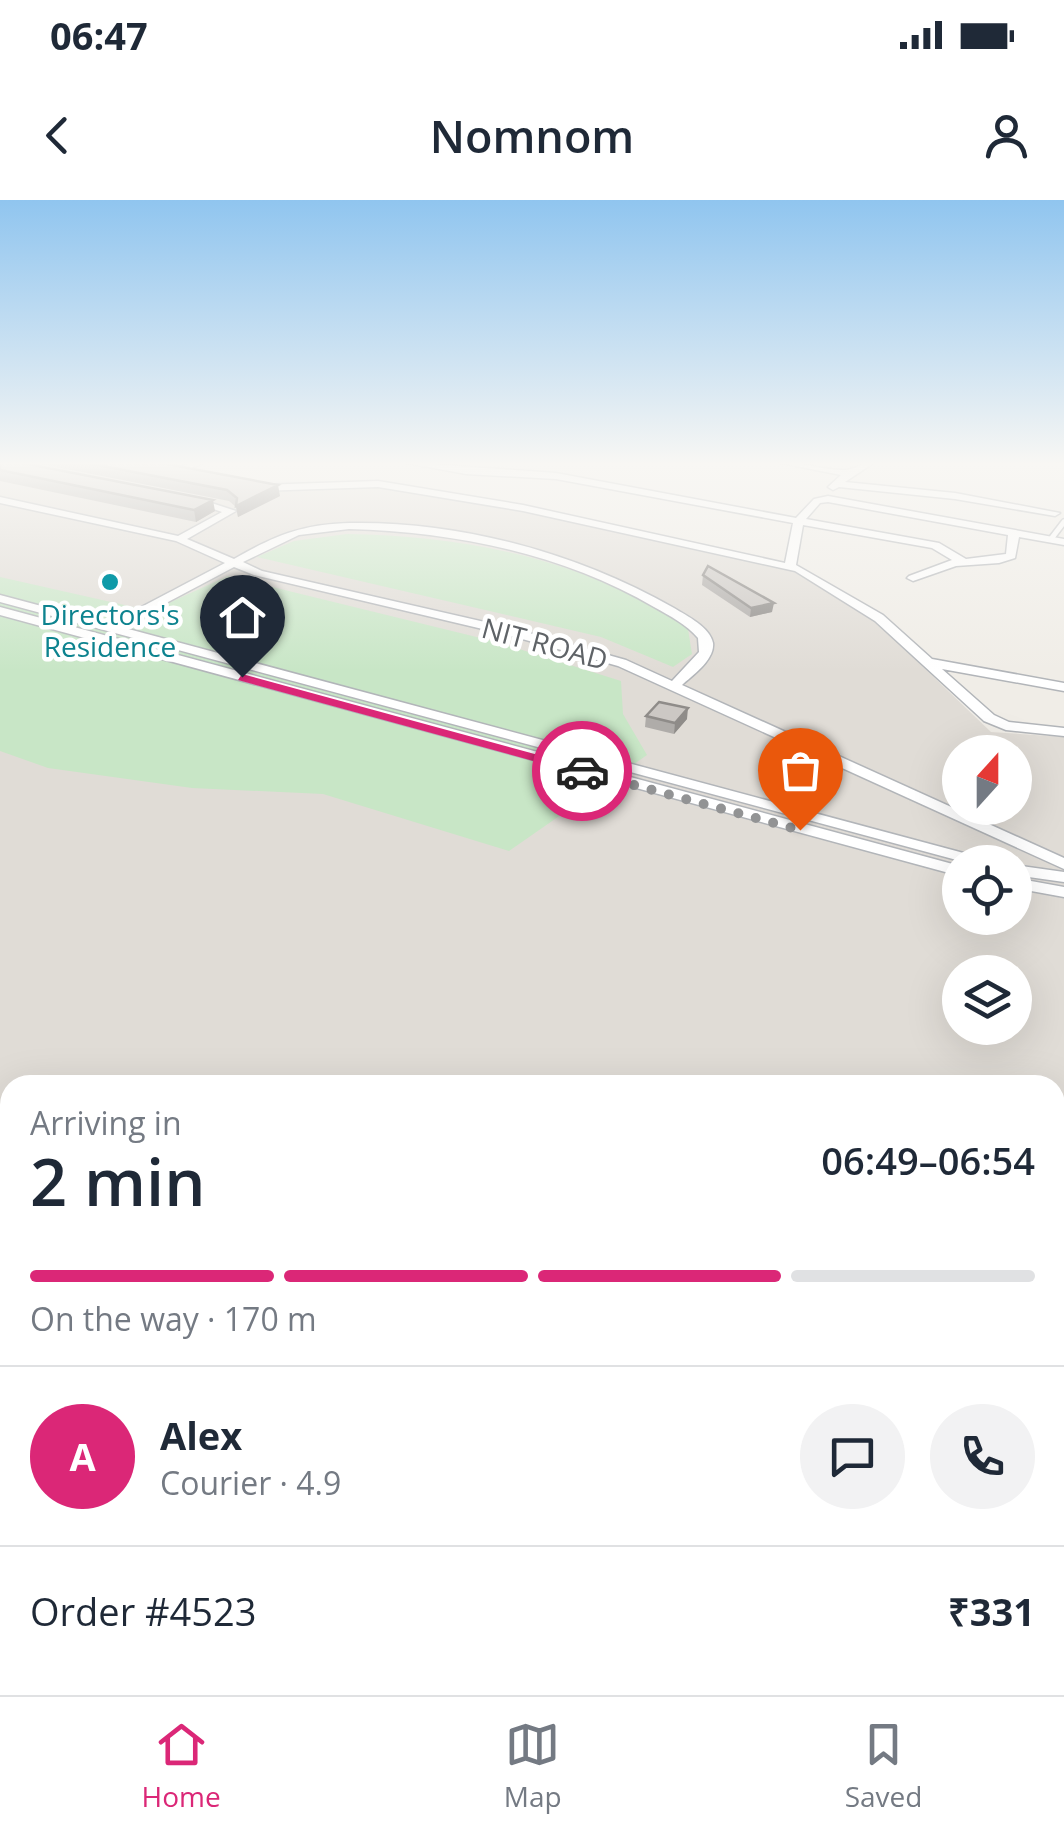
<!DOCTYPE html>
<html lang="en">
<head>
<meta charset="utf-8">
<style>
	body { margin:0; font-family:"Open Sans",sans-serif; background:#f2f2f3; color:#1f2937; height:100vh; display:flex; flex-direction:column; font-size:38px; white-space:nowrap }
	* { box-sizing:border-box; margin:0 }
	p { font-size:32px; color:#747a83 }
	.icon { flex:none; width:55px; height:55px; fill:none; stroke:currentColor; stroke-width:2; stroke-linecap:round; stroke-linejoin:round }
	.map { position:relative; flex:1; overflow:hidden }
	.details { position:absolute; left:0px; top:875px; width:1065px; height:620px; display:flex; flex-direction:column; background:#fff; border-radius:30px 30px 0 0; box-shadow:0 10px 40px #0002 }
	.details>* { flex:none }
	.needle { width:65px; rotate:21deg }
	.controls { position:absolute; left:942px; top:535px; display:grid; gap:20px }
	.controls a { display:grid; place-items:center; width:90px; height:90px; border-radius:50%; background:#fff; box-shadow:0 10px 40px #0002; font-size:50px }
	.pin { position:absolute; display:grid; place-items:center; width:85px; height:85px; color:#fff; margin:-102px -42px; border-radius:50% 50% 50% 0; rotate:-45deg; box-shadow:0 0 10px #0007 }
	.pin .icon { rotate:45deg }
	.courier { position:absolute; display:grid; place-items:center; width:100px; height:100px; margin:-50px; border:8px solid #db2777; border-radius:50%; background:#fff; color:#222; box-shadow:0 2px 12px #0007 }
	.headline em { font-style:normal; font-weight:600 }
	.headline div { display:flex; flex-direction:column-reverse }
	.headline { display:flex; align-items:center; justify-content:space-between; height:170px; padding:0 30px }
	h1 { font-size:65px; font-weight:600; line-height:75px }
	.bar { display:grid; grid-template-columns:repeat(4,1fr); gap:15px 10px; align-content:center; height:120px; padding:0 30px }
	.bar i { height:12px; border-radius:8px; background:#e0e1e3 }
	.bar .selected { background:#db2777 }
	.bar p { grid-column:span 4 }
	.line { display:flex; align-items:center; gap:25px; padding:0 30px; border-top:2px solid #e0e1e3 }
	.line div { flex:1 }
	.round { display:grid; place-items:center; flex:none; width:105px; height:105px; border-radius:52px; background:#f2f2f3 }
	.status { display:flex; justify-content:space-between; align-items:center; height:70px; padding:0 50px; background:#fff; direction:ltr }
	.status svg { height:28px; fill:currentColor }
	header { display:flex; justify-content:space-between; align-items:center; height:130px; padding:0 30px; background:#fff; font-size:45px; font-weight:600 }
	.tab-bar { display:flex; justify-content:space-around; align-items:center; height:140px; border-top:2px solid #e0e1e3; background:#fff; font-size:28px; color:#747a83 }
	.tab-bar a { display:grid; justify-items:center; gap:5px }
	.tab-bar .selected { color:#db2777 }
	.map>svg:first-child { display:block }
	.education { fill:#e0dcd6; fill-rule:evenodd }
	.green { fill:#c8e6c6 }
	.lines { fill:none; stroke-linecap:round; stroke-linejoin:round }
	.service-casing { stroke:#b2b5b9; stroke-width:8 }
	.minor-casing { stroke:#b2b5b9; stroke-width:3 }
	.service { stroke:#fff; stroke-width:5 }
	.minor { fill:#fff; fill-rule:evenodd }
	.wall { fill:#afaca9 }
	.shaded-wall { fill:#8f8c89 }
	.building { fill:#ccc8c4; stroke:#8f8c89; stroke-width:2.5 }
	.route { fill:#db2777 }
	.done { stroke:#929394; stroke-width:10; stroke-dasharray:0 18 }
	.culture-dot { fill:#0f9aa8; stroke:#fff; stroke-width:4 }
	.labels { text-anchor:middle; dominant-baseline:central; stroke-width:9; stroke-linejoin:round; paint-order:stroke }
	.far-culture-label { font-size:28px; fill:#0d838f; stroke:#fff }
	.far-street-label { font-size:28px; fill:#5f6367; stroke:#fff }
</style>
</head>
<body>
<div class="status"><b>06:47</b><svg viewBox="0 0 49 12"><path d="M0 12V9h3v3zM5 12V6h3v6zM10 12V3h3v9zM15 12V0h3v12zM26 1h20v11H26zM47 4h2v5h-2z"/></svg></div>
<header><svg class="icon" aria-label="back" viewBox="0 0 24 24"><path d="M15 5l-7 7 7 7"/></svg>Nomnom<svg class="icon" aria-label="person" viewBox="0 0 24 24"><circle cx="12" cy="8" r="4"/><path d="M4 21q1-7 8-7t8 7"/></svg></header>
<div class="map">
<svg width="1064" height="1495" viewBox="0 0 1064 1495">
	<rect width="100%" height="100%" fill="#f0ede7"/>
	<!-- education -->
	<path class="education" d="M 0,262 L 116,262 L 271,293 L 314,286 L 363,284 L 491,304 L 795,372 L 873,419 L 991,532 L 1064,537 L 1064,1495 L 0,1495 ZM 960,552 L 1015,552 L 1015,608 L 960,608 ZM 960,662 L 1015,662 L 1015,718 L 960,718 ZM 960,772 L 1015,772 L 1015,828 L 960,828 ZM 10,885 L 1055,885 L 1055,1485 L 10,1485 Z"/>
	<!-- green -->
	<path class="green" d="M 347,334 C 466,336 589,359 688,429 L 692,454 L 673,467 L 601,437 L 257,357 L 294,341 Z
		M 228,376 L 497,442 L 621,481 L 623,514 L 647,555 L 509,651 L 323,594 L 192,588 L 48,568 L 0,551 L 0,377 L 151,411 Z"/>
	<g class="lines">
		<!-- service casing -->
		<g class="service-casing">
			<path id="service" d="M 1051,339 L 1064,322"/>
		</g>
		<!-- minor casing -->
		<g class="minor-casing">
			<path id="minor" d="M 194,262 L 207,262 L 173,274 L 168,271 Z
				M 401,262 L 556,273 L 796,318 L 814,299 L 828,296 L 1064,339 L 1064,345 L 1019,337 L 1015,358 L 999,363 L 956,366 L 913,381 L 907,378 L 909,376 L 952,360 L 932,348 L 803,325 L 796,365 L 883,415 L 932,459 L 1064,483 L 1064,491 L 942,469 L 994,515 L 1009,522 L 1064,528 L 1064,536 L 1006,530 L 984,521 L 875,421 L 795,371 L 523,311 L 378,287 L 259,291 L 254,288 L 259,285 L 378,281 L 523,305 L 785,363 L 793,323 L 556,279 L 466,274 ZM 828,302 L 1008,335 L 1006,354 L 966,359 L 939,343 L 806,319 L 820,303 Z
				M 776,262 C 799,261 821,270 844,270 C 854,270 863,262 875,262 L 845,282 L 955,293 L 1060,313 L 1055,316 L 955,299 L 839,287 L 833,290 L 828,287 L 841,275 Z
				M 0,297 L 178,336 L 222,312 L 188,300 L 193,297 L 236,311 L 187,339 L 234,359 C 274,336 302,324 350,323 C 460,321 578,353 674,408 C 687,416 710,427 713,443 C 715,460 692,476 682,485 L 1064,658 L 1064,669 L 618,466 L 508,435 L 254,375 L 234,367 L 121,427 L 986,659 L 988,662 L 964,662 L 0,402 L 0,395 L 109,424 L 225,363 L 176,341 L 0,303 ZM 349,329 C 454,332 562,353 654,407 C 670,416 686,424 698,438 L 699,452 L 672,481 L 626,460 L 515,429 L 262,371 L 243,362 L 299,335 Z
				M 0,407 L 960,666 L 960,676 L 0,415 Z
				M 1015,665 L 1064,672 L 1064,682 L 1015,675 Z
				M 1015,678 L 1064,687 L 1064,697 L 1015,688 Z
				M 1064,923 L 1064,939 L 1055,942 L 1055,926 Z
				M 1055,1145 L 1064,1148 L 1064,1171 L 1055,1168 Z
				M 1055,1297 L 1064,1300 L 1064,1326 L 1055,1323 Z
				M 1055,1476 L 1064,1480 L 1064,1495 L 1030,1495 L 1026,1485 L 1055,1485 Z
				M 511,1485 L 543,1485 L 539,1495 L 507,1495 Z"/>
		</g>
		<!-- service -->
		<use href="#service" class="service"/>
		<!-- minor -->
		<use href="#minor" class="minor"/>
	</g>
	<!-- wall -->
	<path class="wall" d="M 0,262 L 215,311 L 196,322 L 0,281 Z
		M 31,262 L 156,262 L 280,296 L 238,317 L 236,307 L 229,301 Z
		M 703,375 L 772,412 L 750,417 L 702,385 Z
		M 646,516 L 687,519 L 674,534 L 645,527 Z
		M 1055,1029 L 1064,1032 L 1064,1085 L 1055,1082 Z
		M 1055,1198 L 1064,1202 L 1064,1259 L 1055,1255 Z
		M 1055,1327 L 1064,1331 L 1064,1397 L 1055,1393 Z"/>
	<!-- shaded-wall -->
	<path class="shaded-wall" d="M 278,285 L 280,296 L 238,317 L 236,306 Z
		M 213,300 L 215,311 L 196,322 L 194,310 Z
		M 774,403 L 772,412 L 750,417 L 751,408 Z
		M 688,508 L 687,519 L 674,534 L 675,523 Z"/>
	<!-- building -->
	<path class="building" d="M 0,262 L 17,262 L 213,300 L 194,310 L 0,270 Z
		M 82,262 L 156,262 L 278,285 L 236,306 L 237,298 L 227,290 Z
		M 708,366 L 774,403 L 751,408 L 703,375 Z
		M 659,502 L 688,508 L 675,523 L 646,516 Z
		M 1055,1029 L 1064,1032 L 1064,1071 L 1055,1068 Z
		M 1055,1198 L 1064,1202 L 1064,1244 L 1055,1240 Z
		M 1055,1327 L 1064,1331 L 1064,1383 L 1055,1379 Z"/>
	<!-- sky -->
	<linearGradient id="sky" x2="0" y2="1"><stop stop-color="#90c5ef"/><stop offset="0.56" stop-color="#f8f7f4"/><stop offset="1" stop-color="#f8f7f4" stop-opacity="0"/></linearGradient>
	<rect width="1064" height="471" fill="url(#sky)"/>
	<!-- route -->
	<path class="route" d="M 242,474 L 586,568 L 588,571 L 577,573 L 238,480 Z"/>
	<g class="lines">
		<!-- done -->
		<path class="done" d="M 582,571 L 800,630"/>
	</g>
	<!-- markers -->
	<circle class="culture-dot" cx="110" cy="382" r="10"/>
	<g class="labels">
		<!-- far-culture labels -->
		<g class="far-culture-label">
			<text x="110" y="414">Directors's<tspan x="110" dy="32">Residence</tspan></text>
		</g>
		<!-- far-street labels -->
		<g class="far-street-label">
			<text transform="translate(545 443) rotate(15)">NIT ROAD</text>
		</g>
	</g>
</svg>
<div class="controls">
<a><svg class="needle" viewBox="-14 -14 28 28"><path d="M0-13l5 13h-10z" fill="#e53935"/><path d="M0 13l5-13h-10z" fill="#747a83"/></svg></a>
<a><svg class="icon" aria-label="locate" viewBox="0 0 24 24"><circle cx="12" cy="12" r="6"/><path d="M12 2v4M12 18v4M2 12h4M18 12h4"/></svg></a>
<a><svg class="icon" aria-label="layers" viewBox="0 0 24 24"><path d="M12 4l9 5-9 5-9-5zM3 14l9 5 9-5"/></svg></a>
</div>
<div class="pin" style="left:800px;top:630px;background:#ea580c"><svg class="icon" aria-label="bag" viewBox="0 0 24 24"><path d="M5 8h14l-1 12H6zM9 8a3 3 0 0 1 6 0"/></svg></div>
<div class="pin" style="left:242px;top:477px;background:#1f2937"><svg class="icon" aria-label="home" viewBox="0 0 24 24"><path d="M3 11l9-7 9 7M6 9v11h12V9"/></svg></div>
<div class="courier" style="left:582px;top:571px"><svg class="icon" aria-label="car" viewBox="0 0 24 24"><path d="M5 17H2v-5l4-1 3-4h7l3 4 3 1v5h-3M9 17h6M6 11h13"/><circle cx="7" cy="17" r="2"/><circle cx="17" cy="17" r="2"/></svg></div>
<section class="details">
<div class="headline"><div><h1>2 min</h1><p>Arriving in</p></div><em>06:49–06:54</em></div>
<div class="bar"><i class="selected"></i><i class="selected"></i><i class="selected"></i><i></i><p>On the way · 170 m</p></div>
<div class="line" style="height:180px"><b class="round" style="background:#db2777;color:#fff">A</b><div><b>Alex</b><p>Courier · 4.9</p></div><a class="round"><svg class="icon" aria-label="chat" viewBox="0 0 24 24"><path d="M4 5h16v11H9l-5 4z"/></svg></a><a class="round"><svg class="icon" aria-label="phone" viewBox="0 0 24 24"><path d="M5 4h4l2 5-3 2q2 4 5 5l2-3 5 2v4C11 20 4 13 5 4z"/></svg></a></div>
<div class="line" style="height:130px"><div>Order #4523</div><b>₹331</b></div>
</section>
</div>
<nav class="tab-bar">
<a class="selected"><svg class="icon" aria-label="home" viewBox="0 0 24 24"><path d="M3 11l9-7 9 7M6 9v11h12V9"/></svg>Home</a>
<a><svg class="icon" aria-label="map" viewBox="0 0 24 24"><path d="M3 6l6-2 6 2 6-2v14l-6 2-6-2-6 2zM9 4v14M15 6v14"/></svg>Map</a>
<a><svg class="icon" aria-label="saved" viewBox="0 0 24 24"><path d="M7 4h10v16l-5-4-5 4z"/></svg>Saved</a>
</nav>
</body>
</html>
